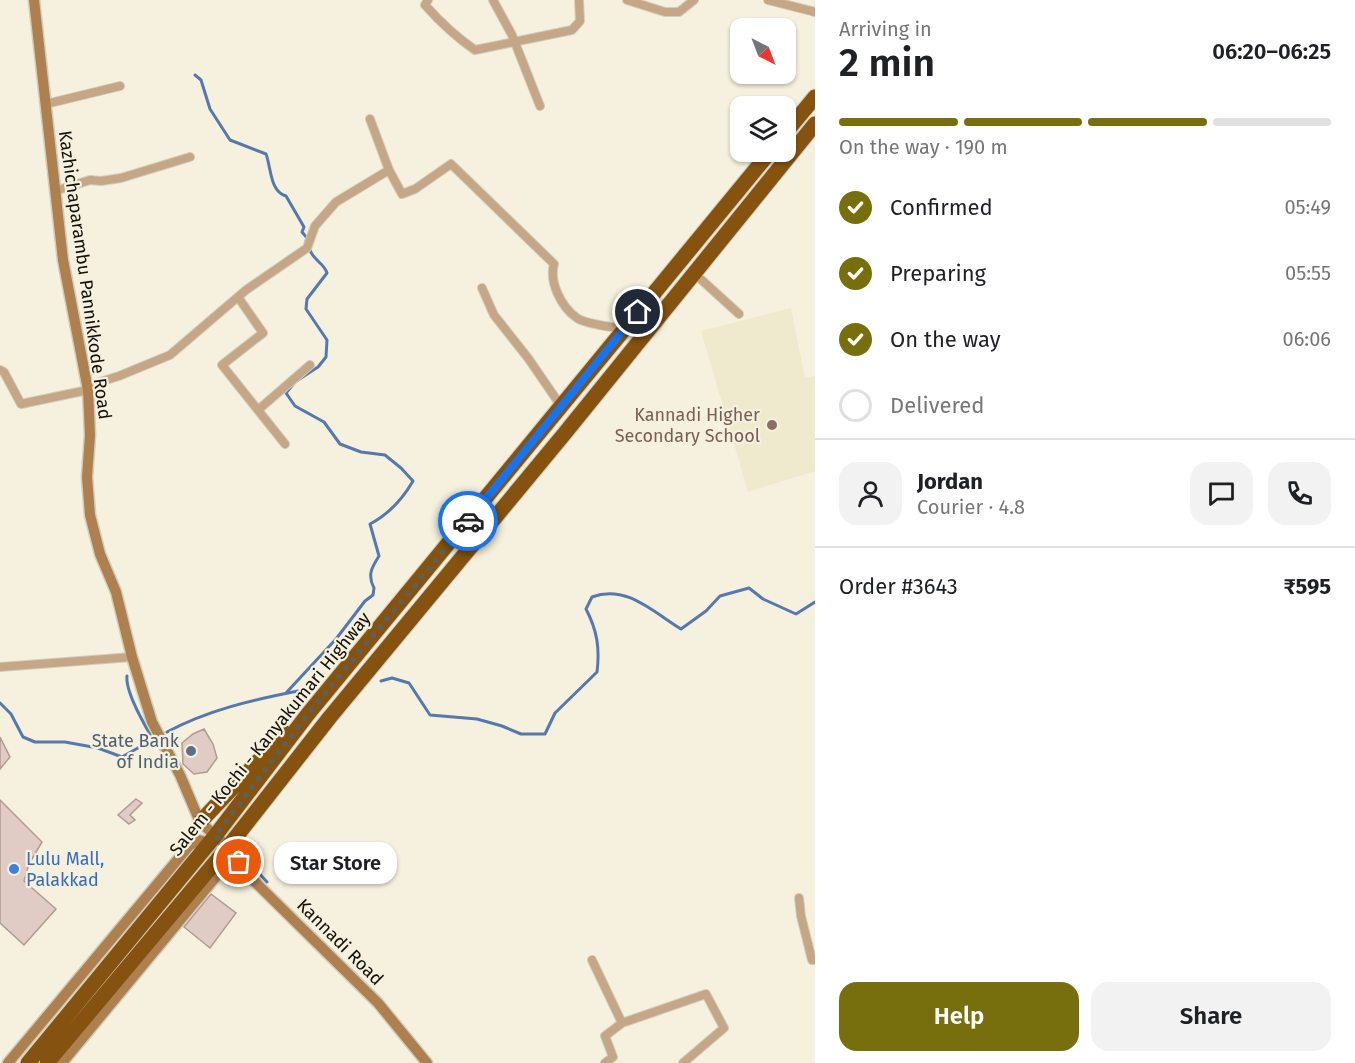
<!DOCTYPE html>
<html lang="en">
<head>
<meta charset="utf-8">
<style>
	body { margin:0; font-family:"Fira Sans",sans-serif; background:#f2f2f2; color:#202124; height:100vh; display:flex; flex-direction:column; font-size:22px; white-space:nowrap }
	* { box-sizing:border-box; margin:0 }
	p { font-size:20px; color:#757577 }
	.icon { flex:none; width:33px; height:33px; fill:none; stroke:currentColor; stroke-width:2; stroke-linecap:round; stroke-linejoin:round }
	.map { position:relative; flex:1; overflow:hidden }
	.sheet { display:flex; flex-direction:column; background:#fff; width:540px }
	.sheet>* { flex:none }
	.needle { width:39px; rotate:138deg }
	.controls { position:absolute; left:730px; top:18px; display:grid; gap:12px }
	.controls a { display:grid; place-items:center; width:66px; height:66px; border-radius:12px; background:#fff; box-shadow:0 2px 4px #0004; font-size:30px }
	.pin { position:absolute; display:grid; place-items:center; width:51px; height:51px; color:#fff; margin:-26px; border:3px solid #fff; border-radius:50%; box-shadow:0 2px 6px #0007 }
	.courier { position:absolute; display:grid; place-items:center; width:60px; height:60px; margin:-30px; border:4px solid #1a73e8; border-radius:50%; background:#fff; color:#222; box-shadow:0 2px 8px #0007 }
	.bubble { position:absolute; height:42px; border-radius:18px; background:#fff; box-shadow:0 2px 4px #0004; font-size:20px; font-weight:600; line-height:42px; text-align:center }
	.summary em { font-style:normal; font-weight:600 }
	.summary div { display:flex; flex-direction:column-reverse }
	.summary { display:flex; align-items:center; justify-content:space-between; height:102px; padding:0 24px }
	h1 { font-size:39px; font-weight:600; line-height:45px }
	.bar { display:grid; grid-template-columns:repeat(4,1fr); gap:9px 6px; align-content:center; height:72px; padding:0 24px }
	.bar i { height:8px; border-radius:4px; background:#e0e0e0 }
	.bar .current { background:#776f0e }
	.bar p { grid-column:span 4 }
	.line { display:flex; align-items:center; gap:15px; padding:0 24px; border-top:2px solid #e0e0e0 }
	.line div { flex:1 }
	.round { display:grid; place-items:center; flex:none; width:63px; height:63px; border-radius:18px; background:#f2f2f2 }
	ol { padding:0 24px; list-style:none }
	li { display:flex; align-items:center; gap:18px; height:66px }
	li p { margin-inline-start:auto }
	li .icon { padding:6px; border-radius:50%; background:#776f0e; color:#fff; stroke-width:4 }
	li:last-child { color:#757577 }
	li i { width:33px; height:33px; border:3px solid #e0e0e0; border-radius:50% }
	.primary-button { display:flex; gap:12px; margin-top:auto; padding:12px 24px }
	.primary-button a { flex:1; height:69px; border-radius:18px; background:#776f0e; color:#fff; font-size:24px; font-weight:600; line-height:69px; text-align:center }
	.primary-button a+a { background:#f2f2f2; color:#202124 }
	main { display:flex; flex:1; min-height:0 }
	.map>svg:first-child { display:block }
	.built { fill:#efe9ce }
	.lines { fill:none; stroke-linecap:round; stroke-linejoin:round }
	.stream { stroke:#5678ad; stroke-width:3 }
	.building { fill:#e1ccc5; stroke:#af9b94; stroke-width:1.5 }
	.street-casing { stroke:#d1cdbc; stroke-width:10 }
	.secondary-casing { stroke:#d1cdbc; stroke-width:13 }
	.highway-casing { stroke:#d1cdbc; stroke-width:17 }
	.street { stroke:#c5a686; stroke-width:8 }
	.secondary { stroke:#ae8050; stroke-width:10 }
	.highway { stroke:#85520f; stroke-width:15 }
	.done { stroke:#615f54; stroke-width:6; stroke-dasharray:0 10.8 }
	.route { stroke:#1a73e8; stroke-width:8 }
	.education-dot { fill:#8d6e63; stroke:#f5f1de; stroke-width:2 }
	.service-dot { fill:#5c6f8a; stroke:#f5f1de; stroke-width:2 }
	.shop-dot { fill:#3f7fe0; stroke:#f5f1de; stroke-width:2 }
	.labels { text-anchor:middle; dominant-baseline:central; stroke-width:4.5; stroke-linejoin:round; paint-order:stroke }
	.street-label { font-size:18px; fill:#111009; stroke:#f5f1de }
	.education-label { font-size:18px; fill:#785e54; stroke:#f5f1de; text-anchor:end }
	.service-label { font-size:18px; fill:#4e5e75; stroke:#f5f1de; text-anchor:end }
	.shop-label { font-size:18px; fill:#366cbe; stroke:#f5f1de; text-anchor:start }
</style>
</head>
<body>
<main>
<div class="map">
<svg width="815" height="1063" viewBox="0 0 815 1063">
	<rect width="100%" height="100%" fill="#f5f1de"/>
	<!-- built -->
	<path class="built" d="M 791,308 L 805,378 L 815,376 L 815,471 L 748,492 L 701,331 Z"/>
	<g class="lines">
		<!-- stream -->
		<path class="stream" d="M 195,75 L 201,80 L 210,109 L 230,140 L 266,154 C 271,167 270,192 286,196 L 304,227 L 302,232 L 307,238 L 306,241
			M 127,676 C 125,693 151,739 163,752
			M 381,681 L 392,678 L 409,683 L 430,715 L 477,719 L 502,726 L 521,734 L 545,734 L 555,713 L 597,672 C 600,648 597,630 586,609 L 592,597 C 626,584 653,612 681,629 L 706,611 L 720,596 L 749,588 L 763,599 L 796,614 L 815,602
			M 286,693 L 336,639 L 365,601 L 373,595 L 374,588 C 367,575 372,567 379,556 L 370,524 C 389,514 402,500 413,481 L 401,468 L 385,455 L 361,452 L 340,444 L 324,422 L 295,406 L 286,393 L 295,382 L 318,367 L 326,357 L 327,340 L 306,309 L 307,299 L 327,273 C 324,263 313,260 310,250
			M 0,703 L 11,714 L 23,737 L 35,742 L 65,742 L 98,748 L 122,757 L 152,740
			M 167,732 C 208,710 252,700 298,691
			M 234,846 L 267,882"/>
	</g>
	<!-- building -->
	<path class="building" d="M 204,729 L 213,744 L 217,758 L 207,772 L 194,774 L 183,764 L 182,743 L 193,734 Z
		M 0,737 L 10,757 L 0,769 Z
		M 136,799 L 142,803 L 130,815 L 135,820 L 129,824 L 118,815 Z
		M 0,800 L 42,842 L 29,864 L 24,881 L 56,909 L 24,945 L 0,923 Z
		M 211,894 L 236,913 L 210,948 L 184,927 Z"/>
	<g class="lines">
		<!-- street casing -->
		<g class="street-casing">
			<path id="street" d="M 428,0 L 425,5 C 441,23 456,37 475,50 L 572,30 L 580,21 L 579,0
				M 493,0 L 512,35 L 540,106
				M 627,0 L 665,12 L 679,12 L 694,0
				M 768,0 L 815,12
				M 46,104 L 120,86
				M 370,119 L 389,170 L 402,194 L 415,189 L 451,164 L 554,264 C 549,282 561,307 577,318 C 585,324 612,327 623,329
				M 55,191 L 90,180 L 101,181 L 121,178 L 190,157
				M 694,273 L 739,314
				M 482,288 L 494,315 L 528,358 L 561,406
				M 238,297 L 263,333 L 222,365 L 285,444
				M 0,370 L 4,372 L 21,404 L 88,390
				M 87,386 L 119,376 L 170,355 L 246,290 L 307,248 L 315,226 L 336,202 L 389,170
				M 258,410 L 310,365
				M 0,667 L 132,657
				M 799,898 L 801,916 L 812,960 L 815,960
				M 592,960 L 622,1023
				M 605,1063 L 613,1057 L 605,1036 L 622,1023 L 706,994 L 724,1028 L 683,1063"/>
		</g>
		<!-- secondary casing -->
		<g class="secondary-casing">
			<path id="secondary" d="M 34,0 L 63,260 L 88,390 L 90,435 L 87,477 L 90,515 L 100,554 L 116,592 L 132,657 L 152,722 L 180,775 L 200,822 L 228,847 L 250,877 L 378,1003 L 427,1063
				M 8,1063 L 189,846 L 199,840 L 209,843
				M 62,1063 L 219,873 L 223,863 L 222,853"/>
		</g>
		<!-- highway casing -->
		<g class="highway-casing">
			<path id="highway" d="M 786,132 L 815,97
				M 200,822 L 285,733
				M 28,1063 L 215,836 L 308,714 L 770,152
				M 47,1063 L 228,847 L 330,717 L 565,433 L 815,124"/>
		</g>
		<!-- street -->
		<use href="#street" class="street"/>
		<!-- secondary -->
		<use href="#secondary" class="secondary"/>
		<!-- highway -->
		<use href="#highway" class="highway"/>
	</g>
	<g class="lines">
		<!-- done -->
		<path class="done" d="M 239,862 L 228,847 L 215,836 L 308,714 L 468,521"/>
		<!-- route -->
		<path class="route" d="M 468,521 L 638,312"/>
	</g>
	<!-- markers -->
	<circle class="education-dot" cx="772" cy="425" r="6"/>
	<circle class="service-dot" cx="191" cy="751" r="6"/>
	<circle class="shop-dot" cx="14" cy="869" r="6"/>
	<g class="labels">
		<!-- street labels -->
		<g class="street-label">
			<text transform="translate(85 275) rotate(82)">Kazhichaparambu Pannikkode Road</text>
			<text transform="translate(270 734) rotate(-51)">Salem - Kochi - Kanyakumari Highway</text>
			<text transform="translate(340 942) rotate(45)">Kannadi Road</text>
		</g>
		<!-- education labels -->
		<g class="education-label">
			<text x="760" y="415">Kannadi Higher<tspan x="760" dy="21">Secondary School</tspan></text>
		</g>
		<!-- service labels -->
		<g class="service-label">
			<text x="179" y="741">State Bank<tspan x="179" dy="21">of India</tspan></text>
		</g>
		<!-- shop labels -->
		<g class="shop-label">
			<text x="26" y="859">Lulu Mall,<tspan x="26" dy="21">Palakkad</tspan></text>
		</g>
	</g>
</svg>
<div class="controls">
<a><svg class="needle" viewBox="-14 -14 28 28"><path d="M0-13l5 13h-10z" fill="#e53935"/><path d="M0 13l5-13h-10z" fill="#757577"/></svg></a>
<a><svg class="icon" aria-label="layers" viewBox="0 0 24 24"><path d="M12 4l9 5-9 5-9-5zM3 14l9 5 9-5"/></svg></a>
</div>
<div class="pin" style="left:239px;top:862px;background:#ea580c"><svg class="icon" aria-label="bag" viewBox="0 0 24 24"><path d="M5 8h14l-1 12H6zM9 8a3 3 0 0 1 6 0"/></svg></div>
<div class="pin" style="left:638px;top:312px;background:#1f2937"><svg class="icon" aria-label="home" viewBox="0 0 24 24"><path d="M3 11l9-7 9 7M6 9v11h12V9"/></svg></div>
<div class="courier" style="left:468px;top:521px"><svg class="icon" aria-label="car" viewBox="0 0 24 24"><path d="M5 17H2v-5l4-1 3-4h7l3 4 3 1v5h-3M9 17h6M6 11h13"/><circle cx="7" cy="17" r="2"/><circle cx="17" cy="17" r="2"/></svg></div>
<div class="bubble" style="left:274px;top:842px;width:123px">Star Store</div>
</div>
<section class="sheet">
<div class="summary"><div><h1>2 min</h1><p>Arriving in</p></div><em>06:20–06:25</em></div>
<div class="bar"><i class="current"></i><i class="current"></i><i class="current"></i><i></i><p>On the way · 190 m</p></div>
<ol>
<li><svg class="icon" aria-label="check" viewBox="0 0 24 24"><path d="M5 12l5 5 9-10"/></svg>Confirmed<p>05:49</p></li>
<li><svg class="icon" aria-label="check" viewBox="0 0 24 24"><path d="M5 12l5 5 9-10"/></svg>Preparing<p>05:55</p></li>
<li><svg class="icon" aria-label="check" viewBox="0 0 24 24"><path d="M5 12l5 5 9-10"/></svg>On the way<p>06:06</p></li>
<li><i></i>Delivered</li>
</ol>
<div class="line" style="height:108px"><a class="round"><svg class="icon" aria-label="person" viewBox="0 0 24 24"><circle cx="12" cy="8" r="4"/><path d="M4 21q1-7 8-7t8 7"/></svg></a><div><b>Jordan</b><p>Courier · 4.8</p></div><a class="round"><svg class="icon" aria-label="chat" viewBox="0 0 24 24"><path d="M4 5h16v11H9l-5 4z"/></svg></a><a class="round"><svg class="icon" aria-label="phone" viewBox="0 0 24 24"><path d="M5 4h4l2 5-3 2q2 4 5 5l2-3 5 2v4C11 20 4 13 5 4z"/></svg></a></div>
<div class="line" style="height:78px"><div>Order #3643</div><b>₹595</b></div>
<div class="primary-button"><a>Help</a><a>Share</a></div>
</section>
</main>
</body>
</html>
